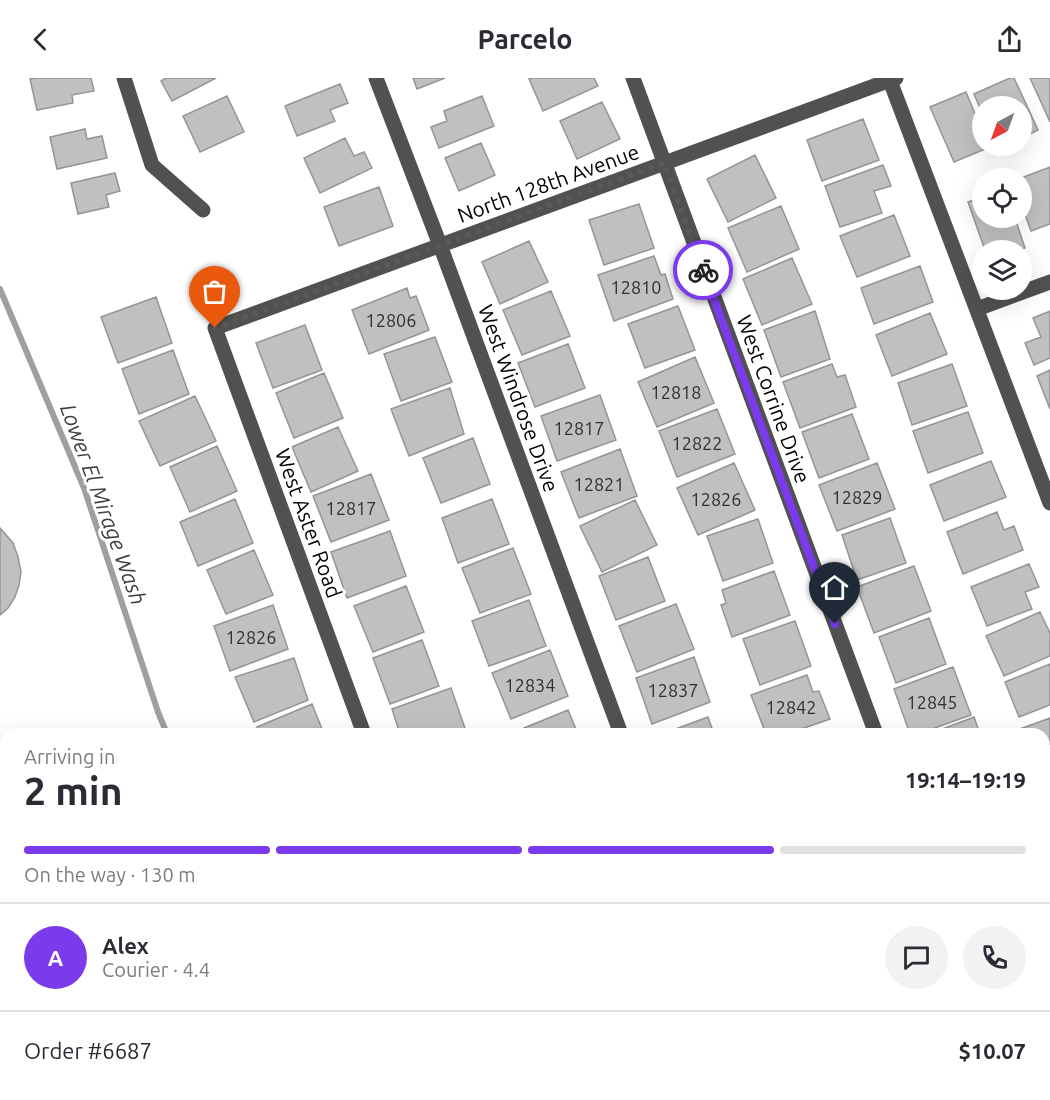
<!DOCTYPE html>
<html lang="en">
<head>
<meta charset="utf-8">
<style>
	body { margin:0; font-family:Ubuntu,sans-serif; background:#f2f2f3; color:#2b2b33; height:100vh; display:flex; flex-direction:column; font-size:22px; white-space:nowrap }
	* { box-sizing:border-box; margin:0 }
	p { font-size:20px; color:#7c7c81 }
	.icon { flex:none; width:33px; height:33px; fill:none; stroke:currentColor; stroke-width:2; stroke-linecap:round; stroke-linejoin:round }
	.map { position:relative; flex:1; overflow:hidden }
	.details { position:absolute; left:0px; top:650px; width:1050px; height:374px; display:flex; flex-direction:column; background:#fff; border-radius:18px 18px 0 0; box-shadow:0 6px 24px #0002 }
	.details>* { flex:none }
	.needle { width:39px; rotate:221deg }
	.controls { position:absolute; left:972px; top:18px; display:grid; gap:12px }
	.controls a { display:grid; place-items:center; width:60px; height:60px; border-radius:50%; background:#fff; box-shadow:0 6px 24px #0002; font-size:30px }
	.pin { position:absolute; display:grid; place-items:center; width:51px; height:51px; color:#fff; margin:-62px -26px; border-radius:50% 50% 50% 0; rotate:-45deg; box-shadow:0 0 6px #0007 }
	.pin .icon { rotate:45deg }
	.courier { position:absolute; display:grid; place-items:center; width:60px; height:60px; margin:-30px; border:4px solid #7c3aed; border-radius:50%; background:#fff; color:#222; box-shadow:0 2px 8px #0007 }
	.summary em { font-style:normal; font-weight:700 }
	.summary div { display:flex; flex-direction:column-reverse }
	.summary { display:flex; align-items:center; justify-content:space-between; height:102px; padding:0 24px }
	h1 { font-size:39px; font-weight:700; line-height:45px }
	.bar { display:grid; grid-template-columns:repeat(4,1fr); gap:9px 6px; align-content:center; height:72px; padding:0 24px }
	.bar i { height:8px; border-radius:4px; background:#e1e1e2 }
	.bar .current { background:#7c3aed }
	.bar p { grid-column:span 4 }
	.line { display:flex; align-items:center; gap:15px; padding:0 24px; border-top:2px solid #e1e1e2 }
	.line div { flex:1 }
	.round { display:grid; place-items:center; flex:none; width:63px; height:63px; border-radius:32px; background:#f2f2f3 }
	header { display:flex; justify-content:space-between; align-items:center; height:78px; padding:0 24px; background:#fff; font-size:27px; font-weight:700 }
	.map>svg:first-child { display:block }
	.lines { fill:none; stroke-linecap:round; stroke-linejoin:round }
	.stream { stroke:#9f9f9f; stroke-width:6 }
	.building { fill:#c0c0c0; stroke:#959595; stroke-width:1.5 }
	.minor { stroke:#515151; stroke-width:15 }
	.done { stroke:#595959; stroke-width:6; stroke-dasharray:0 10.8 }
	.route { stroke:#7c3aed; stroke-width:8 }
	.labels { text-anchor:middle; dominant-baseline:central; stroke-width:6; stroke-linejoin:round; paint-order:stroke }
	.number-label { font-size:18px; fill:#303030 }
	.street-label { font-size:21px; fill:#000; stroke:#fff }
	.water-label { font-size:22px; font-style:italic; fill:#404040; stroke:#fff }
</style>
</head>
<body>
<header><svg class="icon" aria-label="back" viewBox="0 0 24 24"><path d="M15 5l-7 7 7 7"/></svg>Parcelo<svg class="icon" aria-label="share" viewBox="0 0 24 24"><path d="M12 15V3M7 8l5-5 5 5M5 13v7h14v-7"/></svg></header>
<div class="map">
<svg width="1050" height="1022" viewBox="0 0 1050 1022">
	<rect width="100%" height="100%" fill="#fff"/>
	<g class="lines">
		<!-- stream -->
		<path class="stream" d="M 0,211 L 84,410 L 158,634 L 167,656
			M 308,1017 L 310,1022"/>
	</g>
	<!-- building -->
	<path class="building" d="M 35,0 L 91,0 L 94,13 L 72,17 L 73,25 L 37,32 L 30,1 Z
		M 166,0 L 216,0 L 172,23 L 161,3 Z
		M 413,0 L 445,0 L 417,11 Z
		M 533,0 L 594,0 L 598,8 L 543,33 L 529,1 Z
		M 1010,0 L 1014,0 L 1038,52 L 1022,60 L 1022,28 L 982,28 L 982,35 L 974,16 Z
		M 1030,0 L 1050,0 L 1050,44 Z
		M 340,6 L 348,25 L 330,32 L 335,43 L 297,58 L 285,28 Z
		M 966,14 L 982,53 L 982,68 L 989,68 L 990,69 L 954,84 L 930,29 Z
		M 227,18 L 244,54 L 200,74 L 183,38 Z
		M 482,18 L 494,48 L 439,70 L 431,49 L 447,43 L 444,33 Z
		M 602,24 L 620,61 L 577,81 L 560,43 Z
		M 863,41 L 879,82 L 822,103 L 807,62 Z
		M 85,51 L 87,61 L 102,58 L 107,80 L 57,91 L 50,59 Z
		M 345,60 L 354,78 L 364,74 L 372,90 L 320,115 L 304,80 Z
		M 481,65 L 495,97 L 459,113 L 445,80 Z
		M 755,77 L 776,120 L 728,144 L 707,101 Z
		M 883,87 L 891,108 L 874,113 L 882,135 L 840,149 L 825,108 Z
		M 1050,89 L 1050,146 L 1031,153 L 1022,128 L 1021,100 Z
		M 115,95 L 120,113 L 106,117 L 109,129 L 78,136 L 71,105 Z
		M 379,109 L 393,148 L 339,168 L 324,129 Z
		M 982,119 L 982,140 L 1015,140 L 1025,170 L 1018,172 L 985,172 L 968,124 Z
		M 639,126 L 654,170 L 604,187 L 589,142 Z
		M 781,128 L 799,171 L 747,194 L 728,150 Z
		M 894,137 L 910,178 L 857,199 L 840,158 Z
		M 529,163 L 548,204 L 500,226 L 482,184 Z
		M 654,178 L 661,197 L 665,196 L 673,221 L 614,243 L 598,197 Z
		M 792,180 L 812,226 L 762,247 L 743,201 Z
		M 920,188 L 933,224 L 874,246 L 861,210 Z
		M 407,210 L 410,220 L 416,218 L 429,252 L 369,276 L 352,232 Z
		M 551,213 L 570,258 L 522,277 L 503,232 Z
		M 156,219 L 172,265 L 118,285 L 101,239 Z
		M 678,228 L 695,272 L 645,290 L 628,246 Z
		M 815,233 L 830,281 L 781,299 L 764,252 Z
		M 1050,233 L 1050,280 L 1034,287 L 1025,265 L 1041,259 L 1033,240 Z
		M 930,235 L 947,276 L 892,298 L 876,257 Z
		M 305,247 L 322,292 L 273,310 L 256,265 Z
		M 435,259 L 452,304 L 401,323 L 384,276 Z
		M 568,266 L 585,310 L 535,329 L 518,285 Z
		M 173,272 L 189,316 L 139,336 L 122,291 Z
		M 695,279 L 714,325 L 657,349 L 638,304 Z
		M 832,286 L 837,299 L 845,297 L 856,329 L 800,350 L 783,304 Z
		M 952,286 L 967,328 L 912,347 L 898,305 Z
		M 1050,292 L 1050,331 L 1037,298 Z
		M 324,295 L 343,340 L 294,360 L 276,315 Z
		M 450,310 L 464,356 L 409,378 L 391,331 Z
		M 600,317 L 616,362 L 557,383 L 541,338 Z
		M 195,318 L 216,363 L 160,388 L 139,343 Z
		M 717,331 L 735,376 L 677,399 L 659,353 Z
		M 968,334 L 983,375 L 928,395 L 913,353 Z
		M 852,336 L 869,381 L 819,400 L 802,354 Z
		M 338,349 L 358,393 L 311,414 L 292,369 Z
		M 473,360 L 490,406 L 441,425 L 423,380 Z
		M 217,368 L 237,413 L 190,434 L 170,389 Z
		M 620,371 L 637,418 L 579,440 L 561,394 Z
		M 991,383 L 1006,419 L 944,443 L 930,407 Z
		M 734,385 L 755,432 L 698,457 L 677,410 Z
		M 877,385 L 895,431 L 837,453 L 819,407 Z
		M 371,396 L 389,442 L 331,464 L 313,418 Z
		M 235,421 L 253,465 L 198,488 L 180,444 Z
		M 492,421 L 509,466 L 458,485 L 442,440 Z
		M 635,422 L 657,467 L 602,494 L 580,448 Z
		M 997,434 L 1004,452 L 1014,448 L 1023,472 L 963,496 L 947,454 Z
		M 890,440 L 906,485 L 857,502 L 842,457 Z
		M 758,441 L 773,485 L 723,503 L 707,458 Z
		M 0,450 L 13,465 L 18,479 L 21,494 L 19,507 L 15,519 L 8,530 L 0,537 Z
		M 390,453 L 406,498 L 347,520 L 331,474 Z
		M 513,470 L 531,516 L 480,535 L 462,490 Z
		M 254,472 L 273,517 L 226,536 L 207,492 Z
		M 648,479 L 665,523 L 616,542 L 599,498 Z
		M 1029,486 L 1039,509 L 1025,514 L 1032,531 L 987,548 L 971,509 Z
		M 914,488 L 931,533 L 874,555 L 857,509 Z
		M 774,493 L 790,537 L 732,559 L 721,527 L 726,525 L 722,512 Z
		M 406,508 L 424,554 L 373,574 L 354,528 Z
		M 529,522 L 546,568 L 489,588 L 472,543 Z
		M 676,526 L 694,571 L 637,594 L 619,548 Z
		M 273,527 L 288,571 L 230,593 L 214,548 Z
		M 1040,534 L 1050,555 L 1050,578 L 1004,598 L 986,558 Z
		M 929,540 L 946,586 L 896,605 L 879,559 Z
		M 795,543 L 811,588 L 760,607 L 743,561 Z
		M 422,562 L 439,608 L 390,626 L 373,580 Z
		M 550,572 L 568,618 L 511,641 L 492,595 Z
		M 694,579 L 710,624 L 652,646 L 636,600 Z
		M 294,580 L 308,622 L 254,644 L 235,599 Z
		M 1050,586 L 1050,627 L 1019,639 L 1005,604 Z
		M 953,589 L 971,637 L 918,656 L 910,656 L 894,611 Z
		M 807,597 L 813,614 L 819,613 L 830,641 L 787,656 L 766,656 L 751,617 Z
		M 451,610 L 467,656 L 400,656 L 392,631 Z
		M 312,626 L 324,656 L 260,656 L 257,649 Z
		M 568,632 L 578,656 L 526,656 L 524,650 Z
		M 708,639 L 714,656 L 662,656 Z
		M 974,639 L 980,656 L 929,656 Z
		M 1050,640 L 1050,681 L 1044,683 L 1044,656 L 1019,656 L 1017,652 Z
		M 1050,698 L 1050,722 L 1044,706 L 1044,700 Z
		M 6,715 L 6,762 L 4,765 L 0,761 L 0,722 Z
		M 1050,845 L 1050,899 L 1044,901 L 1044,847 Z
		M 6,892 L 6,916 L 0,910 L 0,898 Z
		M 1050,904 L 1050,959 L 1044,962 L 1044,906 Z
		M 400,1017 L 456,1017 L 458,1022 L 401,1022 Z
		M 531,1017 L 588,1017 L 591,1022 L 533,1022 Z
		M 669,1017 L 712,1017 L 714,1022 L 658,1022 Z
		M 834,1017 L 857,1017 L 859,1022 L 819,1022 Z
		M 908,1017 L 970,1017 L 970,1019 L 962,1022 L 910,1022 Z"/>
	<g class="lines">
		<!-- minor -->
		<path class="minor" d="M 124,0 L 152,87 L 203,132
			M 376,0 L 440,167 L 621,656
			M 633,0 L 876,656
			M 889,0 L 1050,425
			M 977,231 L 1050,204
			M 364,656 L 215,250 L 896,0
			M 0,812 L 6,817
			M 1044,983 L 1050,981
			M 498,1017 L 500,1022
			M 755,1017 L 757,1022
			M 1009,1017 L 1011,1022"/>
	</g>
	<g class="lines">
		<!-- done -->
		<path class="done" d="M 215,250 L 664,85 L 703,192"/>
		<!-- route -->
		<path class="route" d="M 703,192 L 835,546"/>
	</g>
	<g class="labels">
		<!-- number labels -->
		<g class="number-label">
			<text x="636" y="209">12810</text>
			<text x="391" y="242">12806</text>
			<text x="676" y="314">12818</text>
			<text x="579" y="350">12817</text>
			<text x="697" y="365">12822</text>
			<text x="599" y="406">12821</text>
			<text x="857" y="419">12829</text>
			<text x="716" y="421">12826</text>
			<text x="351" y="430">12817</text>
			<text x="251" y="559">12826</text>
			<text x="530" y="607">12834</text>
			<text x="673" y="612">12837</text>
			<text x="932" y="624">12845</text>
			<text x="791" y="629">12842</text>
		</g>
		<!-- street labels -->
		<g class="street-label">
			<text transform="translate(548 105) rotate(-20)">North 128th Avenue</text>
			<text transform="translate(519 320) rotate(70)">West Windrose Drive</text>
			<text transform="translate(774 321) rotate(70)">West Corrine Drive</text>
			<text transform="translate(309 445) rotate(70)">West Aster Road</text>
		</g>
		<!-- water labels -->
		<g class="water-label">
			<text transform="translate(104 426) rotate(70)">Lower El Mirage Wash</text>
		</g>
	</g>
</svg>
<div class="controls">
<a><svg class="needle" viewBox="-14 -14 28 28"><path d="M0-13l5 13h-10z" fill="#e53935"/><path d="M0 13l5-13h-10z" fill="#7c7c81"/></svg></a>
<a><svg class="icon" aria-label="locate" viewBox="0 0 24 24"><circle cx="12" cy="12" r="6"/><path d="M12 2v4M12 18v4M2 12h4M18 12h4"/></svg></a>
<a><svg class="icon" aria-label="layers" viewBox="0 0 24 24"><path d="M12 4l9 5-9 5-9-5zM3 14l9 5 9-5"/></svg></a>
</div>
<div class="pin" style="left:215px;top:250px;background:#ea580c"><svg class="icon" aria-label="bag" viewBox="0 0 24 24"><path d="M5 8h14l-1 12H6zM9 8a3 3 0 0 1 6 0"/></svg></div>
<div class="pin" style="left:835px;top:546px;background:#1f2937"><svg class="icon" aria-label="home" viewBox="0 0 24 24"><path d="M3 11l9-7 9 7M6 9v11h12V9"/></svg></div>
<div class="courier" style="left:703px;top:192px"><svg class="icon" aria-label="bike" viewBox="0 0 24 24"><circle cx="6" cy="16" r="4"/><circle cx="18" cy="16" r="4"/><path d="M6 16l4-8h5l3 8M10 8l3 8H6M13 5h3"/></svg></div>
<section class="details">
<div class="summary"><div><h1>2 min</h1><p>Arriving in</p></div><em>19:14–19:19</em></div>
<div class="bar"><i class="current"></i><i class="current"></i><i class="current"></i><i></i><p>On the way · 130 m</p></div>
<div class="line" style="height:108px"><b class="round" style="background:#7c3aed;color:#fff">A</b><div><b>Alex</b><p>Courier · 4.4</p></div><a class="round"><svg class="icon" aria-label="chat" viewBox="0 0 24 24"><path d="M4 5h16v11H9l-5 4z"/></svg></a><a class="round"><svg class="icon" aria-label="phone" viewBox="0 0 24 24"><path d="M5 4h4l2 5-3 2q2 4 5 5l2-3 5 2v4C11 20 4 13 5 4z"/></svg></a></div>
<div class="line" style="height:78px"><div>Order #6687</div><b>$10.07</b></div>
</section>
</div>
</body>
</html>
